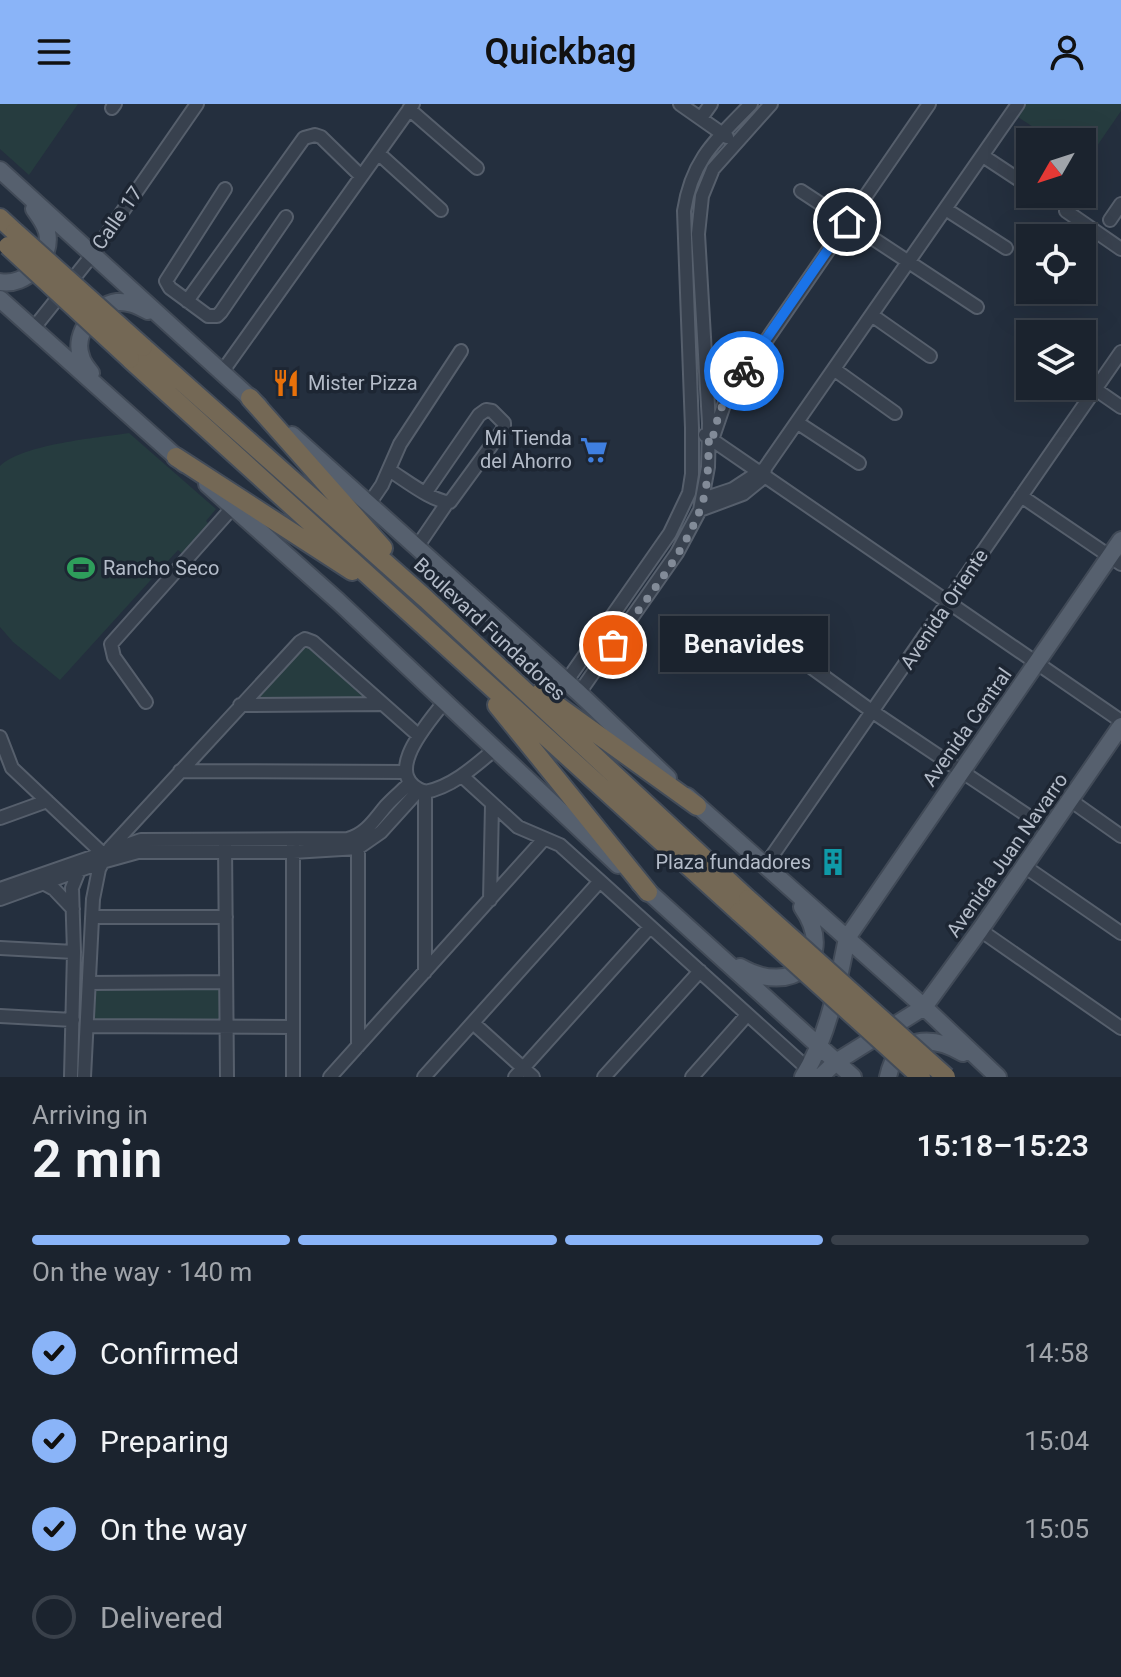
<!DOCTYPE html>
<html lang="en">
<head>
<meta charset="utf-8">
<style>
	body { margin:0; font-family:Roboto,sans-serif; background:#282f3a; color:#f1f3f6; height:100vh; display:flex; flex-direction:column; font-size:30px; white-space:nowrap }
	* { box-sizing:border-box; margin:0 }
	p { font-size:26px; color:#a0a4aa }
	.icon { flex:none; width:44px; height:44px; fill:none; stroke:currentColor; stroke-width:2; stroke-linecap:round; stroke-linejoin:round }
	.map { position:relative; height:973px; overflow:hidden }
	.drawer { display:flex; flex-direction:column; background:#1b232e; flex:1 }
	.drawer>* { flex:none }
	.needle { width:52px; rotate:231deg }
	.buttons { position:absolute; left:1016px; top:24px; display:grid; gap:16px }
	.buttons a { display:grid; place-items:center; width:80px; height:80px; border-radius:0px; background:#1b232e; box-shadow:0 8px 32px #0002,0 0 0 2px #39404a; font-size:40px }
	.pin { position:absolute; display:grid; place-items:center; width:68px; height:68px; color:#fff; margin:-34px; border:4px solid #fff; border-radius:50%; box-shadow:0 2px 8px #0007 }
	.courier { position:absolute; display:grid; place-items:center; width:80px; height:80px; margin:-40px; border:6px solid #1a73e8; border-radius:50%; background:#fff; color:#222; box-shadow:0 2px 10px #0007 }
	.bubble { position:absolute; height:56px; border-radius:0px; background:#1b232e; box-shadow:0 8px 32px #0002,0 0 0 2px #39404a; font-size:26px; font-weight:600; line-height:56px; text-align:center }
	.summary em { font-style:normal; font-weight:600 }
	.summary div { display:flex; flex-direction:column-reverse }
	.summary { display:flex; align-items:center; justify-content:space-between; height:136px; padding:0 32px }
	h1 { font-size:52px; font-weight:600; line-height:60px }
	.bar { display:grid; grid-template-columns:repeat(4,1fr); gap:12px 8px; align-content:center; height:96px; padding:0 32px }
	.bar i { height:10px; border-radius:6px; background:#39404a }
	.bar .active { background:#8ab4f8 }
	.bar p { grid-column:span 4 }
	ol { padding:0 32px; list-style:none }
	li { display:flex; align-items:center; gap:24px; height:88px }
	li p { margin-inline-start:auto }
	li .icon { padding:8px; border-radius:50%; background:#8ab4f8; color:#111; stroke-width:4 }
	li:last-child { color:#a0a4aa }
	li i { width:44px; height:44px; border:4px solid #39404a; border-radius:50% }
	header { display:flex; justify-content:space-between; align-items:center; height:104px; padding:0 32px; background:#8ab4f8; color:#111; font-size:36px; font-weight:600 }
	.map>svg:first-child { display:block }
	.green { fill:#263c3f }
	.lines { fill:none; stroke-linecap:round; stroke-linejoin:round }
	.minor-casing { stroke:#565f6c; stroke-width:16 }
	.major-casing { stroke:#414a57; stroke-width:20 }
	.highway-casing { stroke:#434c59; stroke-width:22 }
	.minor { stroke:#38414e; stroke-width:12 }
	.major { stroke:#56606e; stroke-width:16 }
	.highway { stroke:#746855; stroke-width:18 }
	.highway-bridge-casing { stroke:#434c59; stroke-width:22; stroke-linecap:butt }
	.highway-bridge { stroke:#746855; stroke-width:18 }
	.done { stroke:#828b98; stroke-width:8; stroke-dasharray:0 14.4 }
	.route { stroke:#1a73e8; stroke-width:10 }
	.labels { text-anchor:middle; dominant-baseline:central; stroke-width:7; stroke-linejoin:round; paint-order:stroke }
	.street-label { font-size:20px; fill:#b4bcc9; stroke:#1d2633 }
	.poi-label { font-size:20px; fill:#b4bcc9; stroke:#1d2633; text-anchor:start }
</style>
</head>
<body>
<header><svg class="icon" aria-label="menu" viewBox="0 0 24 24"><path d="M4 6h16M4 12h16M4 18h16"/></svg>Quickbag<svg class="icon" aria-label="person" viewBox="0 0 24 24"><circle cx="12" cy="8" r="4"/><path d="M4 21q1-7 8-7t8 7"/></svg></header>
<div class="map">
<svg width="1121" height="973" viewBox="0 0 1121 973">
	<rect width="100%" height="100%" fill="#242f3e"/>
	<!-- green -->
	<path class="green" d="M 0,0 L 78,0 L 29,71 L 0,45 Z
		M 1022,0 L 1121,0 L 1121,7 L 1086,58 L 1082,55 L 1082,38 L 1056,38 L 1015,11 Z
		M 129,329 L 216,405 L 206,417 L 212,423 L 185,452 L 178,446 L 60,576 L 13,538 L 0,523 L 0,362 C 23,340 97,334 129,329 Z
		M 306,539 L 364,594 L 255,595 Z
		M 220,881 L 221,916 L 92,915 L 94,882 Z"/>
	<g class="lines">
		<!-- minor casing -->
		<g class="minor-casing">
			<path id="minor" d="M 680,0 L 727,33
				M 112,4 L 115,0
				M 409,5 L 477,64
				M 701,14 L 711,0
				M 378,49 L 441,106
				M 983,52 L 1030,83
				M 225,85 L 166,177 L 170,184 L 208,212 L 217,212 L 221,208 L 286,113
				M 801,87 L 977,203
				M 947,106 L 1006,144
				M 1066,107 L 1121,145
				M 1110,116 L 1121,100
				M 187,197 L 304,34 L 315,31 L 321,33 L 361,72
				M 873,212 L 930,252
				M 33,225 L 93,150 L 197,0
				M 739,235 L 757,247
				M 835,266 L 895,309
				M 222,268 L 413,0
				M 1095,285 L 1121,303
				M 798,319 L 859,359
				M 705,331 L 1121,617
				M 713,333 L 726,295 L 929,0
				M 389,366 C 404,375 434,399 450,398 L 504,324 L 504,319 L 492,307 L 486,306 L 479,311 L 426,388
				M 1021,392 L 1121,460
				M 703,395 L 733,385 L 762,366
				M 369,400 L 382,381 L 400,340 L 461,247
				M 700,406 L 743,390 L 764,373 L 765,364 L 1018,0
				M 417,443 L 447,399
				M 757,524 L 873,608 L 1049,726
				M 566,578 L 670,429 L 689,389 L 692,370 L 692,324 L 684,107 C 692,55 716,36 751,0
				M 579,589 L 677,449 L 700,406 L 708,363 L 709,319 L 698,130 L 702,92 L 713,65 L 771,0
				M 445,597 C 429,618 379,672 425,688 C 452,683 475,662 495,645
				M 146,598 L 114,553 L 111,540 L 233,403
				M 240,601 L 380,600
				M 0,633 L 12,664 L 101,748
				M 180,667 L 405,668
				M 462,672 L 518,723 L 560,741 L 808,965
				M 425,688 L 425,868
				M 1070,696 L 1121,732
				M 0,714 L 47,697
				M 358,739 L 358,942
				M 225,740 L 227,973
				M 293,740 L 293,973
				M 765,762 L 1121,248
				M 1024,762 L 1121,829
				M 43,779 L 54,785 L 73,805
				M 0,785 L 141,736 L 348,735 C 367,729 374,716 386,702 C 393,694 402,687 410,679
				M 0,795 L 102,758 L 138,748 L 293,748 L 358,744 L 381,728 L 419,686
				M 490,796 L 492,701
				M 92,813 L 226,813
				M 980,826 L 1121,924
				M 0,844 L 74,848
				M 89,879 L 226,878
				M 0,912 L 73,916
				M 473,919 L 533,973
				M 87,922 L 293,923
				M 71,973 L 74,848 L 72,784 L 80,764
				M 84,973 L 93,795 L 99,765 L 110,744 L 300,538 L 305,535 L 313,538 L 418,631
				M 330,973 L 544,735
				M 424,973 L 600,777
				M 515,973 L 650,823
				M 604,973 L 700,867
				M 692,973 L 747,911"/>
		</g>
		<!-- major casing -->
		<g class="major-casing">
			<path id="major" d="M 0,66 L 259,302
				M 0,178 C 26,183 53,154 47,128 C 45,120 39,112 34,105
				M 0,195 L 184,360
				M 91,269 C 87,264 82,258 81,252 C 73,230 95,201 117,198 C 129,197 138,202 148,207
				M 292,331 L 579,589 L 668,674
				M 207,380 L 338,497 L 618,761
				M 687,692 L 924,903 L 998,973
				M 639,779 L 853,973
				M 740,863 C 792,893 838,855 802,803
				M 803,973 C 828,933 838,880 847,834 L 1121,436
				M 820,973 L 836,958 L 924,903 L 980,826 L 1121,622
				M 888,973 C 897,931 932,931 963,949"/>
		</g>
		<!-- highway casing -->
		<g class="highway-casing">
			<path id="highway" d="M 0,114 L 15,128
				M 143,243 L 426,495 L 748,795
				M 130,255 L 739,808
				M 250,294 L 383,444
				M 176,353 L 352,467
				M 540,589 L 697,702
				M 497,601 L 648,788"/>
		</g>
		<!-- minor -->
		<use href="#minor" class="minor"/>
		<!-- major -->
		<use href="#major" class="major"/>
		<!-- highway -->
		<use href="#highway" class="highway"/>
		<!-- highway-bridge casing -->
		<g class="highway-bridge-casing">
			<path id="highway-bridge" d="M 15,128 L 143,243
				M 8,142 L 130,255
				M 748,795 L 946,973
				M 739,808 L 921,973"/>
		</g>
		<!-- highway-bridge -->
		<use href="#highway-bridge" class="highway-bridge"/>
	</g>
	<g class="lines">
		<!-- done -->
		<path class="done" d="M 613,541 C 643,499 681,455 700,406 C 709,383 708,358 709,333 L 712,336 L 720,306 L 744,267"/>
		<!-- route -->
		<path class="route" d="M 744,267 L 847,118"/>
	</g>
	<!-- icons -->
	<defs>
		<g id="restaurant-bare" transform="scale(2.16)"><path d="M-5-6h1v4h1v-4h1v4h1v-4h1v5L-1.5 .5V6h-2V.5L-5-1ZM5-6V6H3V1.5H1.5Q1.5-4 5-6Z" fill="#e8710a" stroke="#1d2633" stroke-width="2.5" paint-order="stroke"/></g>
		<g id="supermarket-bare" transform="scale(2.16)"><path d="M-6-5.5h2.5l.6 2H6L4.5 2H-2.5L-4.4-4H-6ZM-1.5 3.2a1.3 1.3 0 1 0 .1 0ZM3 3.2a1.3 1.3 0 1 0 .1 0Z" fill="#3f7fe0" stroke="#1d2633" stroke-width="2.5" paint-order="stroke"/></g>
		<g id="stadium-bare" transform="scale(2.16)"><path d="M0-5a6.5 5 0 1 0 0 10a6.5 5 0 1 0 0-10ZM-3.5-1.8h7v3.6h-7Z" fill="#2e9e5b" stroke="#1d2633" stroke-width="2.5" paint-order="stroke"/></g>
		<g id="building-bare" transform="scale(2.16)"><path d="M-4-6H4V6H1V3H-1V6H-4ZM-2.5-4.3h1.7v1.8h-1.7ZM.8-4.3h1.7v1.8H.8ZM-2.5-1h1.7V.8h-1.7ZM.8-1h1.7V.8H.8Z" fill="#0f9aa8" stroke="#1d2633" stroke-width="2.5" paint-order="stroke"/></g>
	</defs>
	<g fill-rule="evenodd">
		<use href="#restaurant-bare" x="286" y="279"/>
		<use href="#supermarket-bare" x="594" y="346"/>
		<use href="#stadium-bare" x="81" y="464"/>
		<use href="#building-bare" x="833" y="758"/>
	</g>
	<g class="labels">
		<!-- street labels -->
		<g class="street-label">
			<text transform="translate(117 114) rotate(-55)">Calle 17</text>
			<text transform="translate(944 505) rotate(-56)">Avenida Oriente</text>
			<text transform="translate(490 525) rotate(43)">Boulevard Fundadores</text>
			<text transform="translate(967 623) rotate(-55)">Avenida Central</text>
			<text transform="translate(1007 751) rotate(-55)">Avenida Juan Navarro</text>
		</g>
		<!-- poi labels -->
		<g class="poi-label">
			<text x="308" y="279">Mister Pizza</text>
			<text x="572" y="334" text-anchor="end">Mi Tienda<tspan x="572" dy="23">del Ahorro</tspan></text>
			<text x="103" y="464">Rancho Seco</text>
			<text x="811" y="758" text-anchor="end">Plaza fundadores</text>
		</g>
	</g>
</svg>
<div class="buttons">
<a><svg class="needle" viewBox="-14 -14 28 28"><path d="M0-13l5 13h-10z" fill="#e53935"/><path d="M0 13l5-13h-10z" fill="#a0a4aa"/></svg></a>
<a><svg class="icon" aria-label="locate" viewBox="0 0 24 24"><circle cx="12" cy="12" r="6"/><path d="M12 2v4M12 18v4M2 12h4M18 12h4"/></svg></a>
<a><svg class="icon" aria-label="layers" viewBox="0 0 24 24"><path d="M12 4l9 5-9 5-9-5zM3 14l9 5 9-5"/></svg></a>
</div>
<div class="pin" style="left:613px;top:541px;background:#ea580c"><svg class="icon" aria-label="bag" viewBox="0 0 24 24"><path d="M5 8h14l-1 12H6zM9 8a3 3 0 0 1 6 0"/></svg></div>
<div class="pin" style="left:847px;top:118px;background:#1f2937"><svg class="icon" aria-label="home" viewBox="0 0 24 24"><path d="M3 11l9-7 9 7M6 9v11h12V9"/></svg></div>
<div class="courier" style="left:744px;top:267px"><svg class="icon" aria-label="bike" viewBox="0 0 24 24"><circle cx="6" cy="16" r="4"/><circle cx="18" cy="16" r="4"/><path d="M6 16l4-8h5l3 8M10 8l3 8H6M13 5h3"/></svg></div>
<div class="bubble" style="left:660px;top:512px;width:168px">Benavides</div>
</div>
<section class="drawer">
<div class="summary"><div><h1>2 min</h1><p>Arriving in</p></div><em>15:18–15:23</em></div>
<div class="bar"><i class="active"></i><i class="active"></i><i class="active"></i><i></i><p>On the way · 140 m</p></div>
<ol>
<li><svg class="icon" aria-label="check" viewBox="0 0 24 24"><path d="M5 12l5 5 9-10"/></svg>Confirmed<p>14:58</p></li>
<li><svg class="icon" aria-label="check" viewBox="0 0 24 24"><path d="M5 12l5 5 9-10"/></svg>Preparing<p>15:04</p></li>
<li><svg class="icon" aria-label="check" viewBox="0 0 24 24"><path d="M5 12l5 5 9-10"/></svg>On the way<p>15:05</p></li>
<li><i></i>Delivered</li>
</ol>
</section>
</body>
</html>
